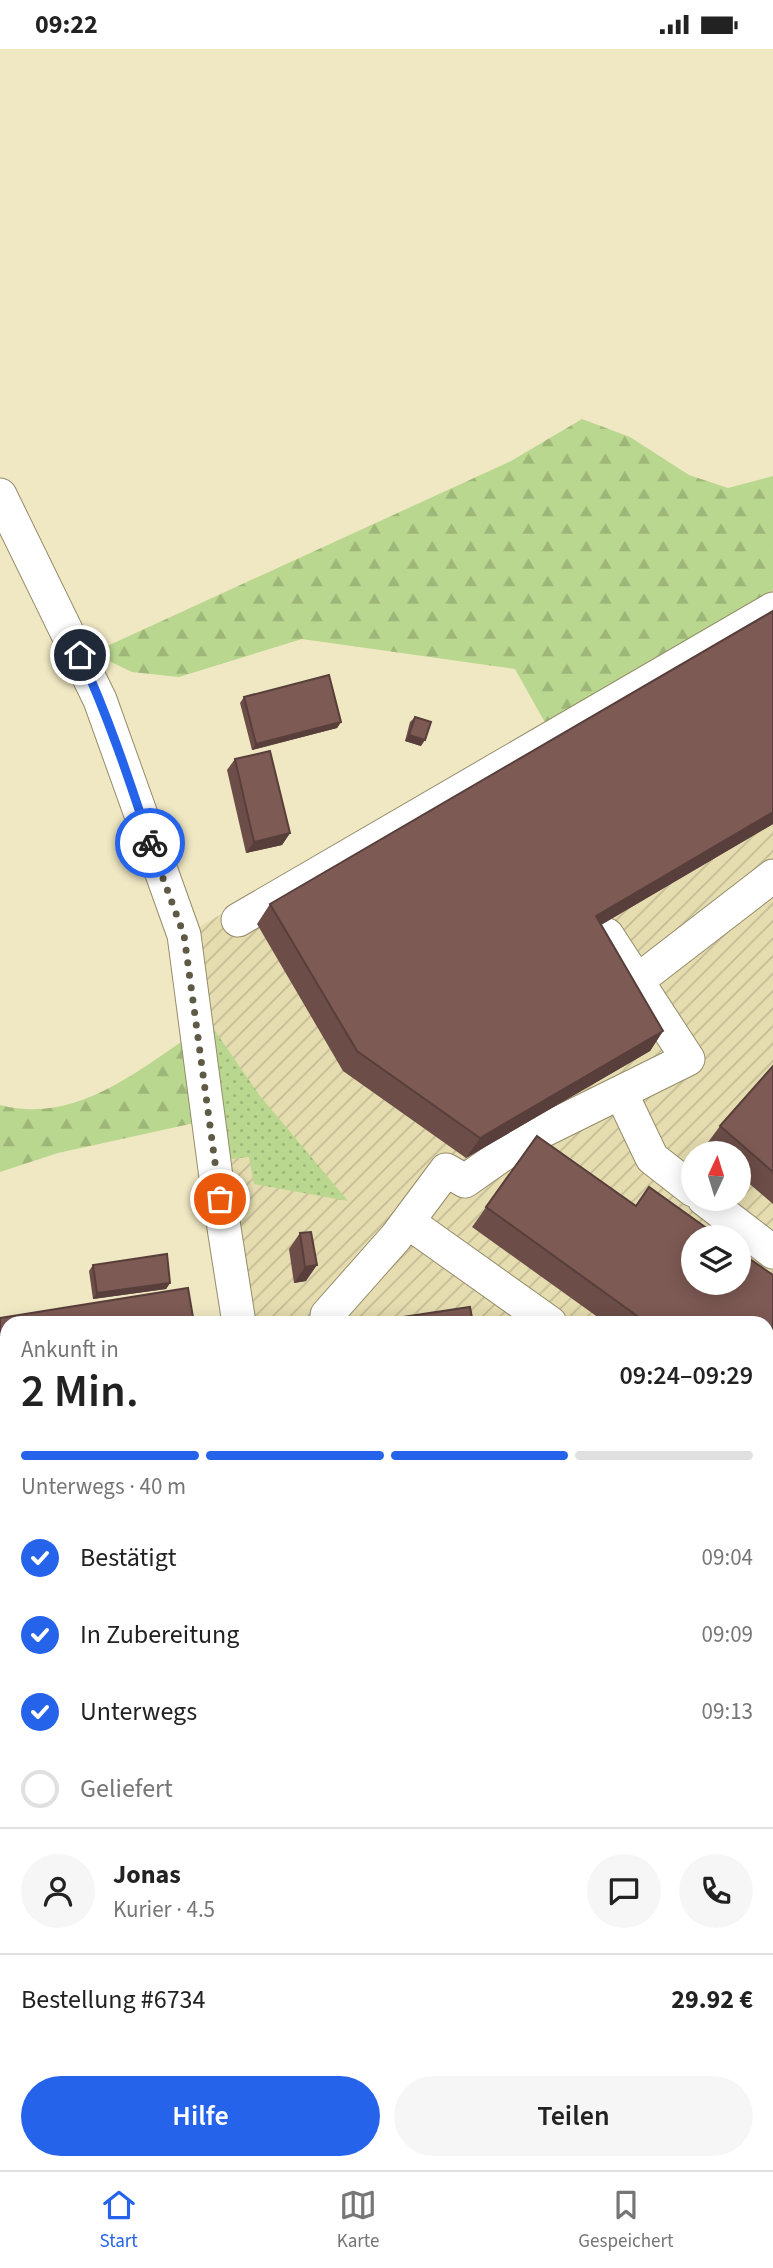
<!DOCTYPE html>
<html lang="de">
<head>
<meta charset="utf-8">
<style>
	body { margin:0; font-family:"Source Sans 3",sans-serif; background:#f6f6f6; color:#222; height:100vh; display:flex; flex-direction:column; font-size:26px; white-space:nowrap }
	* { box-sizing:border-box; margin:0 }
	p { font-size:23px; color:#767676 }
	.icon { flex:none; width:38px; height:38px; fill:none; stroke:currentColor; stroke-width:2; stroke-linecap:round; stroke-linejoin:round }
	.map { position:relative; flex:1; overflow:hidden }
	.details { position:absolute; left:0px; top:1267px; width:774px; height:854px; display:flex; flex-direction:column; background:#fff; border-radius:21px 21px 0 0; box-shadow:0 4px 18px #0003 }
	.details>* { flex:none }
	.needle { width:46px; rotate:4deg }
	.tools { position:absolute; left:681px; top:1092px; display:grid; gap:14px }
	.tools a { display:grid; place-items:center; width:70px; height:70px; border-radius:50%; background:#fff; box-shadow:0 4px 18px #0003; font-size:35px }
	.pin { position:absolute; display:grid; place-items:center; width:60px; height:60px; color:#fff; margin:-30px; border:4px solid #fff; border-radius:50%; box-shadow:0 2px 7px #0007 }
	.courier { position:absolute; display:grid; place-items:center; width:70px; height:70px; margin:-35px; border:5px solid #2563eb; border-radius:50%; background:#fff; color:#222; box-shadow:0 2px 9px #0007 }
	.headline em { font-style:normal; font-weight:600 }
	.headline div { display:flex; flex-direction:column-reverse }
	.headline { display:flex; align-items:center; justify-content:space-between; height:119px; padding:0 21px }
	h1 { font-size:46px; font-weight:600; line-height:52px }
	.bar { display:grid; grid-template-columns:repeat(4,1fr); gap:10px 7px; align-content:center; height:84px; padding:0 21px }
	.bar i { height:9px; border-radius:5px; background:#e0e0e0 }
	.bar .active { background:#2563eb }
	.bar p { grid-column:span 4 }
	.line { display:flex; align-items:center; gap:18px; padding:0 21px; border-top:2px solid #e0e0e0 }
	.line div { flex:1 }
	.round { display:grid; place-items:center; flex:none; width:74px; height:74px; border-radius:37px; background:#f6f6f6 }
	ol { padding:0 21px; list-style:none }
	li { display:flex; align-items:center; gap:21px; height:77px }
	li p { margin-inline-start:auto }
	li .icon { padding:7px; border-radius:50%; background:#2563eb; color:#fff; stroke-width:4 }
	li:last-child { color:#767676 }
	li i { width:38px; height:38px; border:4px solid #e0e0e0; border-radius:50% }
	.action { display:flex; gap:14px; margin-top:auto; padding:14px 21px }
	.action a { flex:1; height:80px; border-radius:42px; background:#2563eb; color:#fff; font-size:28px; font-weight:600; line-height:80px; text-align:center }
	.action a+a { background:#f6f6f6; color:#222 }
	.status { display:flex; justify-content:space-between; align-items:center; height:49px; padding:0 35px; background:#fff; direction:ltr }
	.status svg { height:19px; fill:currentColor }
	.dock { display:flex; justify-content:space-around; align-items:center; height:98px; border-top:2px solid #e0e0e0; background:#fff; font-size:19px; color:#767676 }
	.dock a { display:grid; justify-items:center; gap:4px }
	.dock .active { color:#2563eb }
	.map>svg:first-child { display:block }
	.industrial { fill:url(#industrial-furrows); fill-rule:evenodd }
	.grass { fill:url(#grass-dots) }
	.forest { fill:url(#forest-firs) }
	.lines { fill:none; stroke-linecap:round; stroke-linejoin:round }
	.minor-casing { stroke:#948c6a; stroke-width:35 }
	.minor { stroke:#fff; stroke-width:33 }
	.wall { fill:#6c4d48 }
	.shaded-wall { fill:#583f3b }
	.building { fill:#7e5a54; stroke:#583f3b; stroke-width:2 }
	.done { stroke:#5e5a46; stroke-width:7; stroke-dasharray:0 12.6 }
	.route { stroke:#2563eb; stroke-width:9 }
</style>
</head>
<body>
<div class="status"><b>09:22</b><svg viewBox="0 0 49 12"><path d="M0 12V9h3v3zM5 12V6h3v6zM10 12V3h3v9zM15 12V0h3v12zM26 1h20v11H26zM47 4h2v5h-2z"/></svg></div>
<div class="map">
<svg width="773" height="2121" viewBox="0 0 773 2121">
	<defs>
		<pattern id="industrial-furrows" width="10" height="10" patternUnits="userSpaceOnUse" patternTransform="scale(1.75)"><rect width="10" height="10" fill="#e5dcaf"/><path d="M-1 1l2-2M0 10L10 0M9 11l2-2" fill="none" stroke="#c3bc95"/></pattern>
		<pattern id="grass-dots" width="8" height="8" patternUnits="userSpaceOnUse" patternTransform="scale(1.75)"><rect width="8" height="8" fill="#b9d78e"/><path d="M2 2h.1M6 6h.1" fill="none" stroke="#9eb779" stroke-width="1.8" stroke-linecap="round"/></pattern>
		<pattern id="forest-firs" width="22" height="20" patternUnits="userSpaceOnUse" patternTransform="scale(1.75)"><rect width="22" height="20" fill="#b9d78e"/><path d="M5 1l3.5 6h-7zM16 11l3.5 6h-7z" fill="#9eb779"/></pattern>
	</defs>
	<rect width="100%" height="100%" fill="#f0e8c3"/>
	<!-- industrial -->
	<path class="industrial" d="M 773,540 L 773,2121 L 397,2121 L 396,2114 L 766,2114 L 766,1274 L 255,1274 L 223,1111 L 194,881 L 547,677 L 755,554 ZM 693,1104 L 738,1104 L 738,1150 L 693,1150 ZM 693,1188 L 738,1188 L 738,1234 L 693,1234 Z"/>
	<!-- grass -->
	<path class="grass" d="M 206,969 L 260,1047 L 348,1152 L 254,1135 L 249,1108 L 223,1111 Z
		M 396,2114 L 688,2114 L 689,2121 L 397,2121 Z"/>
	<!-- forest -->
	<path class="forest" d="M 582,370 L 630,388 L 689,426 L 728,439 L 773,427 L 773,540 L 755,554 L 547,677 L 515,620 L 302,590 L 179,628 L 132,623 L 92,604 L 511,412 Z
		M 187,989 L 199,1073 L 58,1104 L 0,1123 L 0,1056 C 71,1075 131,1027 187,989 Z
		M 766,1480 L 773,1481 L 773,1560 L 767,1561 Z"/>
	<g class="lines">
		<!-- minor casing -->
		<g class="minor-casing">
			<path id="minor" d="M 0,446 L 100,651 L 184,886 L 216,1128 L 239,1274
				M 238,871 L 773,560
				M 637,932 L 773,827
				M 621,1044 L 652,1109 L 693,1141
				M 704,1150 L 773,1203
				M 408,1173 L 550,1274
				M 327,1266 L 396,1188 L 446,1121 L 465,1132 L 522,1092 L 688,1010 L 607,886
				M 766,1429 L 773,1434
				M 371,2114 L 373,2121"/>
		</g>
		<!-- minor -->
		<use href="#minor" class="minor"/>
	</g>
	<!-- wall -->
	<path class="wall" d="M 773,562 L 773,775 L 601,876 L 663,982 L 650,1002 L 466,1109 L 343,1022 L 257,875 L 270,855 Z
		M 244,648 L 341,673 L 337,679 L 252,701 L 240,654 Z
		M 415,668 L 421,697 L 405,692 L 410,673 Z
		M 235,710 L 290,784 L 282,796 L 246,804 L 227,721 Z
		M 773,1017 L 773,1155 L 738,1125 L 738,1104 L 715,1104 L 706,1096 L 720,1077 Z
		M 537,1087 L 636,1157 L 773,1226 L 773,1394 L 766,1389 L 766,1274 L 606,1274 L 472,1178 Z
		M 311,1183 L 306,1232 L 294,1234 L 289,1200 L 300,1184 Z
		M 93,1216 L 170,1234 L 166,1240 L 93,1250 L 89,1222 Z
		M 7,1918 L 7,2009 L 0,2010 L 0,1927 Z
		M 17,2114 L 94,2114 L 95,2121 L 18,2121 Z
		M 337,2114 L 352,2114 L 354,2121 L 338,2121 Z"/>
	<!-- shaded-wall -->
	<path class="shaded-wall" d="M 341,673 L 337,679 L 252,701 L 256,695 Z
		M 409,686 L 425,691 L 421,697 L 405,692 Z
		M 773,763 L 773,775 L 582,887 L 596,867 Z
		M 290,784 L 282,796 L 246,804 L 254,793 Z
		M 663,982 L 650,1002 L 466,1109 L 480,1089 Z
		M 317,1216 L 306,1232 L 294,1234 L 305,1218 Z
		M 170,1234 L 166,1240 L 93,1250 L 97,1244 Z
		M 7,1332 L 7,1354 L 0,1355 L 0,1333 Z
		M 7,1556 L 7,1578 L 0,1579 L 0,1557 Z
		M 7,1776 L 7,1798 L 0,1799 L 0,1777 Z
		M 7,2000 L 7,2009 L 0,2010 Z"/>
	<!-- building -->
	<path class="building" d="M 773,562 L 773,763 L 596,867 L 663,982 L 480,1089 L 357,1002 L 270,855 Z
		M 329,626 L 341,673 L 256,695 L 244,648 Z
		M 415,668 L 431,673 L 425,691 L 409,686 Z
		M 270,702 L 290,784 L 254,793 L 235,710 Z
		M 773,1017 L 773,1123 L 720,1077 Z
		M 537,1087 L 636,1157 L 649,1138 L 719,1188 L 693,1188 L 693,1234 L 738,1234 L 738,1202 L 773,1226 L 773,1364 L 766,1360 L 766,1274 L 647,1274 L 486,1158 Z
		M 311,1183 L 317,1216 L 305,1218 L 300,1184 Z
		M 167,1205 L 170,1234 L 97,1244 L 93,1216 Z
		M 188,1239 L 194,1274 L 7,1274 L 7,1332 L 0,1333 L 0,1269 Z
		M 470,1258 L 473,1274 L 363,1274 Z
		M 7,1495 L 7,1556 L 0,1557 L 0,1496 Z
		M 7,1619 L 7,1776 L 0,1777 L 0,1620 Z
		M 38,2114 L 94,2114 L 95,2121 L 39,2121 Z
		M 174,2114 L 324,2114 L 325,2121 L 127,2121 Z
		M 342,2114 L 352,2114 L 354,2121 L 343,2121 Z"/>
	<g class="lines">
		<!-- done -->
		<path class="done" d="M 150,794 L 184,886 L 220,1150"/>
		<!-- route -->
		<path class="route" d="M 80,606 C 108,667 129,730 150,794"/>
	</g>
</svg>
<div class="tools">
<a><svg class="needle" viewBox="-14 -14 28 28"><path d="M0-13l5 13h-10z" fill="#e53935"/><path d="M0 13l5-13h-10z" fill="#767676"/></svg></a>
<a><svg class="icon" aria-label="layers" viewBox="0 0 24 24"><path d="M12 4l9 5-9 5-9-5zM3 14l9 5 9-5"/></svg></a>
</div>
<div class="pin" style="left:220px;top:1150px;background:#ea580c"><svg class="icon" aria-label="bag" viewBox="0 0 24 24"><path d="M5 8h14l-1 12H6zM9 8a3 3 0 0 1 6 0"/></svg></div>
<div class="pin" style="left:80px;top:606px;background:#1f2937"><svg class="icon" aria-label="home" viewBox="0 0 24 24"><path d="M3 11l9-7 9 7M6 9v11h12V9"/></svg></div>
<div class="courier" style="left:150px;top:794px"><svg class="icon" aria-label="bike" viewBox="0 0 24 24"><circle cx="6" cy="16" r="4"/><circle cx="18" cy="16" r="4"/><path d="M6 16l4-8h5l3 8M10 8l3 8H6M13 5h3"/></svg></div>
<section class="details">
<div class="headline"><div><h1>2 Min.</h1><p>Ankunft in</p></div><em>09:24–09:29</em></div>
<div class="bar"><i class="active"></i><i class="active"></i><i class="active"></i><i></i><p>Unterwegs · 40 m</p></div>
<ol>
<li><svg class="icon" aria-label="check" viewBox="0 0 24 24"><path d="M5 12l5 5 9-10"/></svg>Bestätigt<p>09:04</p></li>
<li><svg class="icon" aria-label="check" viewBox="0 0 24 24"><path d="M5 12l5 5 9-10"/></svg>In Zubereitung<p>09:09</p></li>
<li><svg class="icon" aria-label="check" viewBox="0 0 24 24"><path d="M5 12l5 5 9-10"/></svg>Unterwegs<p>09:13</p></li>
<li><i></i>Geliefert</li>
</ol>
<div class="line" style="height:126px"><a class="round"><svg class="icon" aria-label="person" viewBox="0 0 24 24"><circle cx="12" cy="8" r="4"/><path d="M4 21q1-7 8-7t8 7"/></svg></a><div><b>Jonas</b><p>Kurier · 4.5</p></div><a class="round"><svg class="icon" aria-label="chat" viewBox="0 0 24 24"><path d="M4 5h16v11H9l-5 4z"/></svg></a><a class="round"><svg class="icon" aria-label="phone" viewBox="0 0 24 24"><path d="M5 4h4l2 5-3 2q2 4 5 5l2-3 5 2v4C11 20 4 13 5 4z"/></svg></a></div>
<div class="line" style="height:91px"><div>Bestellung #6734</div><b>29.92 €</b></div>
<div class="action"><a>Hilfe</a><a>Teilen</a></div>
</section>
</div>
<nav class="dock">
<a class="active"><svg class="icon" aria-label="home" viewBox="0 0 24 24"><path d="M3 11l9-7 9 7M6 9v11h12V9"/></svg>Start</a>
<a><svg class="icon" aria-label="map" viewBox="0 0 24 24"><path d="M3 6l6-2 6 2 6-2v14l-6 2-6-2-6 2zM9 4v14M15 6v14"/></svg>Karte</a>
<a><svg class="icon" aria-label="saved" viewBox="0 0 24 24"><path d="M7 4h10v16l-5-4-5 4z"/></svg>Gespeichert</a>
</nav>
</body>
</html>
